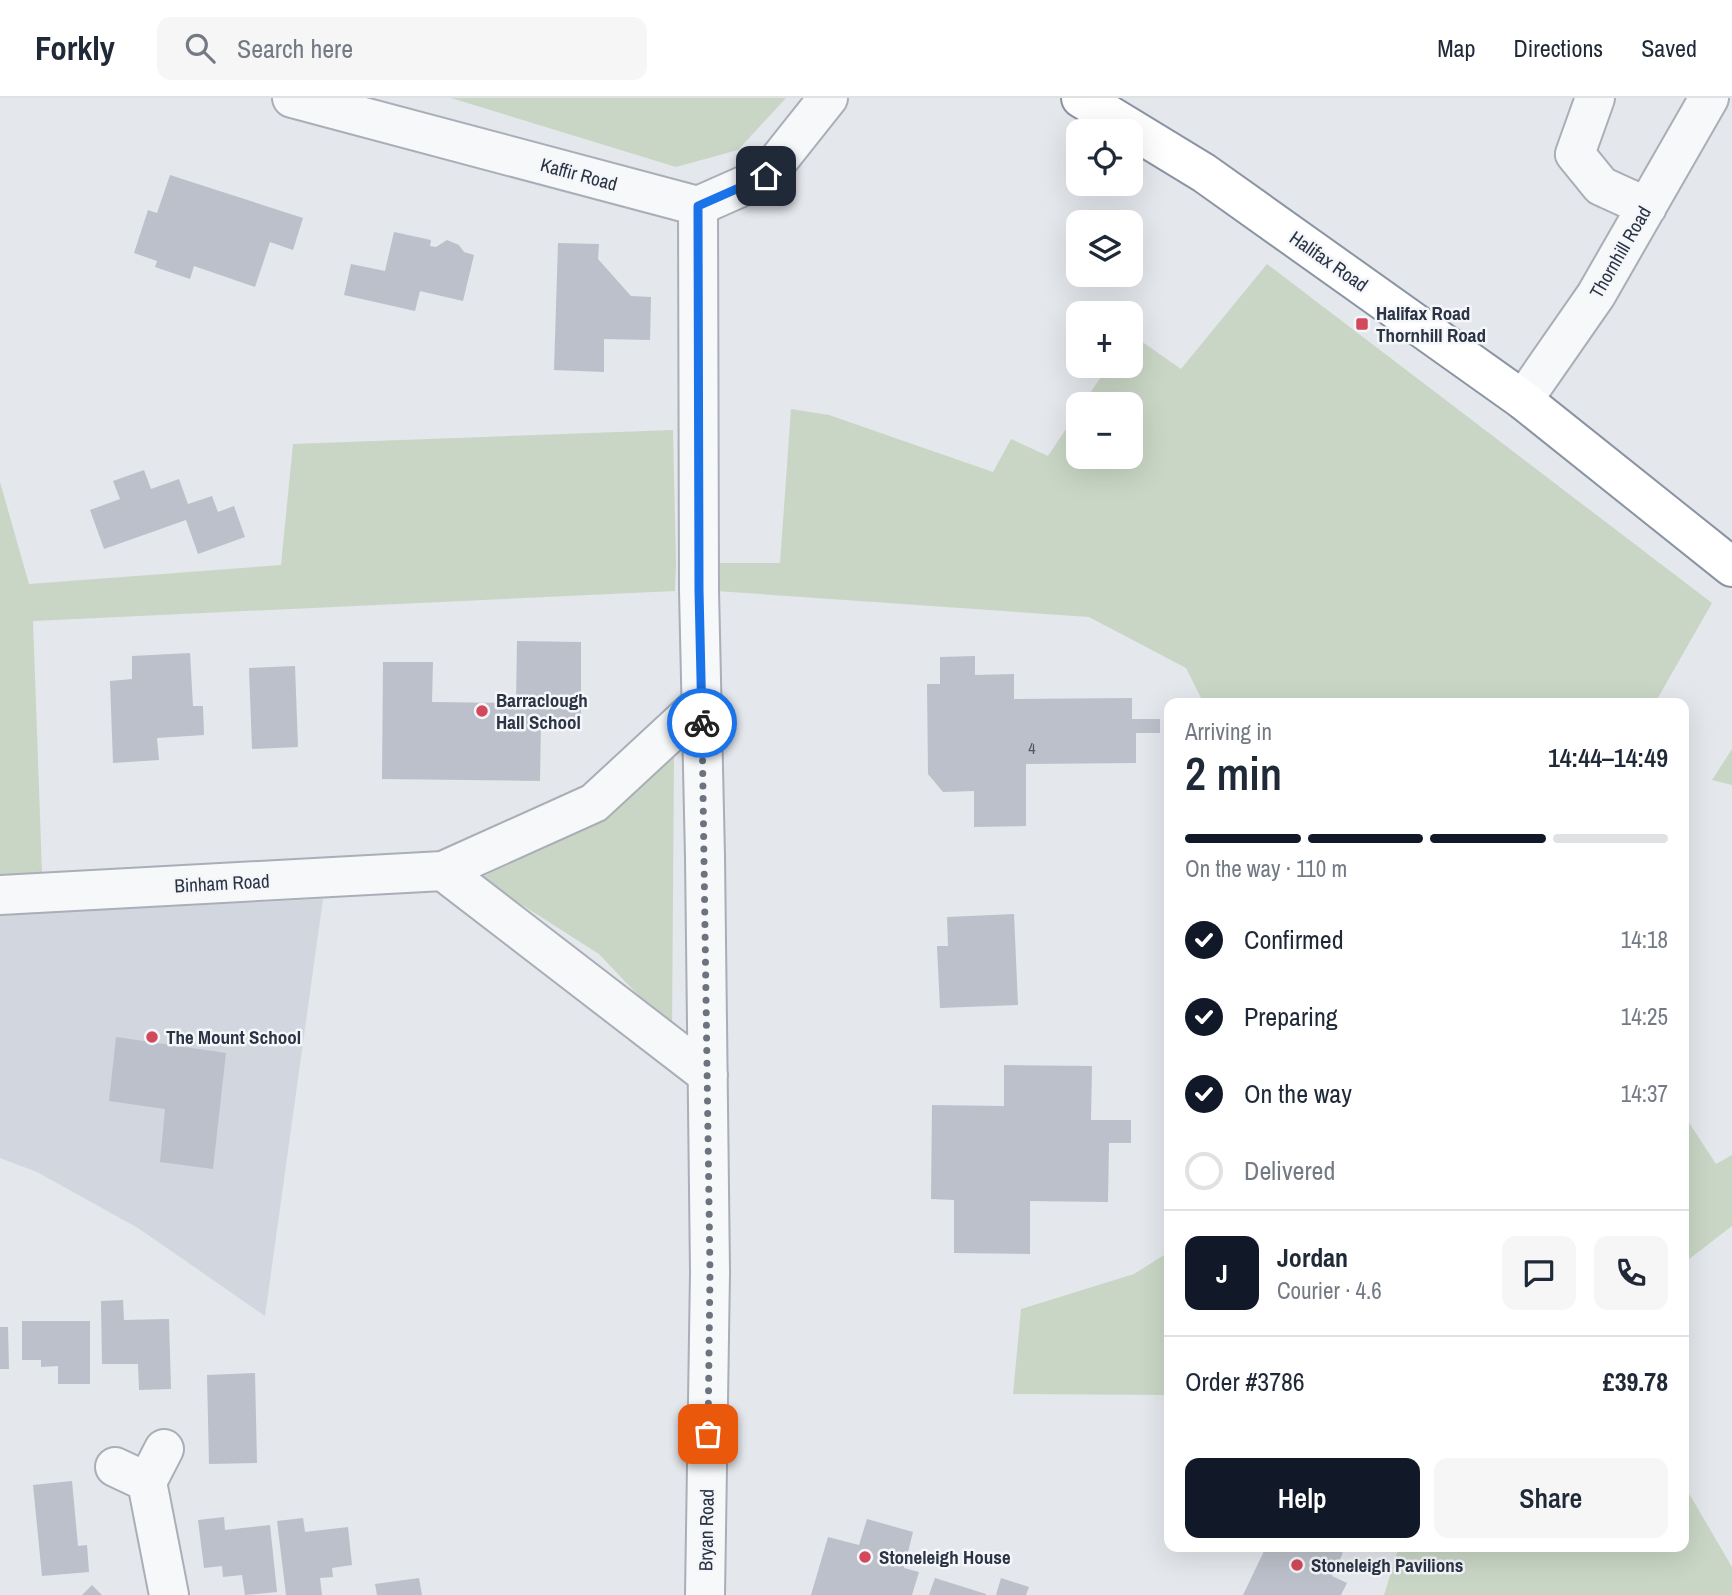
<!DOCTYPE html>
<html lang="en">
<head>
<meta charset="utf-8">
<style>
	body { margin:0; font-family:"Archivo Narrow",sans-serif; background:#f6f6f7; color:#1f2937; height:100vh; display:flex; flex-direction:column; font-size:26px; white-space:nowrap }
	* { box-sizing:border-box; margin:0 }
	p { font-size:23px; color:#747a83 }
	.icon { flex:none; width:38px; height:38px; fill:none; stroke:currentColor; stroke-width:2; stroke-linecap:round; stroke-linejoin:round }
	.map { position:relative; flex:1; overflow:hidden }
	.side { position:absolute; left:1164px; top:600px; width:525px; height:854px; display:flex; flex-direction:column; background:#fff; border-radius:14px; box-shadow:0 7px 28px #0002 }
	.side>* { flex:none }
	.fabs { position:absolute; left:1066px; top:21px; display:grid; gap:14px }
	.fabs a { display:grid; place-items:center; width:77px; height:77px; border-radius:14px; background:#fff; box-shadow:0 7px 28px #0002; font-size:35px }
	.pin { position:absolute; display:grid; place-items:center; width:60px; height:60px; color:#fff; margin:-30px; border-radius:14px; box-shadow:0 4px 10px #0006 }
	.courier { position:absolute; display:grid; place-items:center; width:70px; height:70px; margin:-35px; border:5px solid #1a73e8; border-radius:50%; background:#fff; color:#222; box-shadow:0 2px 9px #0007 }
	.head em { font-style:normal; font-weight:600 }
	.head div { display:flex; flex-direction:column-reverse }
	.head { display:flex; align-items:center; justify-content:space-between; height:119px; padding:0 21px }
	h1 { font-size:46px; font-weight:600; line-height:52px }
	.bar { display:grid; grid-template-columns:repeat(4,1fr); gap:10px 7px; align-content:center; height:84px; padding:0 21px }
	.bar i { height:9px; border-radius:5px; background:#e0e1e3 }
	.bar .current { background:#111827 }
	.bar p { grid-column:span 4 }
	.line { display:flex; align-items:center; gap:18px; padding:0 21px; border-top:2px solid #e0e1e3 }
	.line div { flex:1 }
	.round { display:grid; place-items:center; flex:none; width:74px; height:74px; border-radius:14px; background:#f6f6f7 }
	ol { padding:0 21px; list-style:none }
	li { display:flex; align-items:center; gap:21px; height:77px }
	li p { margin-inline-start:auto }
	li .icon { padding:7px; border-radius:50%; background:#111827; color:#fff; stroke-width:4 }
	li:last-child { color:#747a83 }
	li i { width:38px; height:38px; border:4px solid #e0e1e3; border-radius:50% }
	.button { display:flex; gap:14px; margin-top:auto; padding:14px 21px }
	.button a { flex:1; height:80px; border-radius:14px; background:#111827; color:#fff; font-size:28px; font-weight:600; line-height:80px; text-align:center }
	.button a+a { background:#f6f6f7; color:#1f2937 }
	header { display:flex; align-items:center; gap:42px; box-sizing:border-box; height:98px; padding:0 35px; background:#fff; border-bottom:2px solid #e0e1e3 }
	header strong { font-size:33px }
	nav { display:flex; gap:38px; margin-inline-start:auto; font-size:24px }
	.search { width:490px; height:63px; background:#f6f6f7; display:flex; align-items:center; gap:18px; box-sizing:border-box; padding:0 24px; border-radius:14px; color:#747a83; font-size:26px }
	.map>svg:first-child { display:block }
	.built { fill:#d2d6de }
	.green { fill:#c9d6c5 }
	.building { fill:#bbc0ca }
	.lines { fill:none; stroke-linecap:round; stroke-linejoin:round }
	.minor-casing { stroke:#a9aeb7; stroke-width:42 }
	.trunk-casing { stroke:#8b94a3; stroke-width:42 }
	.minor { stroke:#f7f8fa; stroke-width:38 }
	.trunk { stroke:#fff; stroke-width:38 }
	.done { stroke:#6c737f; stroke-width:7; stroke-dasharray:0 12.6 }
	.route { stroke:#1a73e8; stroke-width:9 }
	.poi-dot { fill:#d1495b; stroke:#f4f6f9; stroke-width:2.5 }
	.labels { text-anchor:middle; dominant-baseline:central; stroke-width:5; stroke-linejoin:round; paint-order:stroke }
	.number-label { font-size:16px; fill:#4f5766 }
	.street-label { font-size:19px; fill:#2b3445; stroke:#f4f6f9 }
	.poi-label { font-size:19px; font-weight:bold; fill:#2b3445; stroke:#f4f6f9; text-anchor:start }
</style>
</head>
<body>
<header>
<strong>Forkly</strong>
<div class="search"><svg class="icon" aria-label="search" viewBox="0 0 24 24"><circle cx="10" cy="10" r="6"/><path d="M15 15l6 6"/></svg>Search here</div>
<nav><a>Map</a><a>Directions</a><a>Saved</a></nav>
</header>
<div class="map">
<svg width="1732" height="1497" viewBox="0 0 1732 1497">
	<rect width="100%" height="100%" fill="#e4e7ec"/>
	<!-- built -->
	<path class="built" d="M 323,801 L 265,1218 L 138,1130 L 37,1074 L 0,1060 L 0,817 Z"/>
	<!-- green -->
	<path class="green" d="M 451,0 L 786,0 L 738,52 L 676,69 Z
		M 1267,166 L 1712,505 L 1655,605 L 1204,606 L 1186,570 L 1089,519 L 717,493 L 716,465 L 780,465 L 791,311 L 829,317 L 993,374 L 1011,341 L 1048,358 L 1078,313 L 1078,359 L 1130,359 L 1130,306 L 1083,306 L 1108,268 L 1130,268 L 1131,236 L 1181,271 Z
		M 673,332 L 676,466 L 675,493 L 33,523 L 42,774 L 0,777 L 0,384 L 29,486 L 281,467 L 293,346 Z
		M 1732,651 L 1732,687 L 1712,682 Z
		M 674,657 L 672,933 L 599,856 L 480,780 L 602,718 Z
		M 1684,1017 L 1716,1066 L 1732,1057 L 1732,1128 L 1684,1165 Z
		M 1169,1154 L 1169,1297 L 1013,1296 L 1021,1211 L 1134,1176 Z
		M 1684,1387 L 1732,1469 L 1732,1497 L 1384,1497 L 1399,1449 L 1684,1449 Z"/>
	<!-- building -->
	<path class="building" d="M 170,77 L 303,120 L 293,152 L 270,144 L 255,189 L 194,168 L 190,181 L 155,169 L 157,163 L 134,155 L 148,112 L 157,115 Z
		M 394,134 L 431,142 L 430,148 L 436,149 L 447,142 L 459,147 L 464,154 L 474,157 L 463,203 L 420,193 L 415,213 L 344,197 L 351,166 L 385,173 Z
		M 558,145 L 599,146 L 598,161 L 631,198 L 651,199 L 650,242 L 604,241 L 604,274 L 554,272 Z
		M 144,372 L 151,391 L 179,381 L 188,406 L 212,398 L 218,414 L 234,408 L 245,439 L 198,456 L 186,422 L 104,451 L 90,412 L 120,401 L 113,383 Z
		M 517,543 L 581,544 L 581,622 L 541,621 L 540,683 L 382,681 L 383,564 L 433,564 L 432,604 L 516,605 Z
		M 190,555 L 193,608 L 203,608 L 204,637 L 157,640 L 159,662 L 113,665 L 110,583 L 132,581 L 132,558 Z
		M 975,558 L 975,577 L 1014,576 L 1014,601 L 1132,600 L 1132,621 L 1160,621 L 1160,635 L 1136,635 L 1136,665 L 1026,666 L 1026,728 L 974,729 L 974,693 L 943,694 L 928,676 L 927,586 L 940,586 L 940,559 Z
		M 295,568 L 298,649 L 252,651 L 249,570 Z
		M 1014,816 L 1018,907 L 940,910 L 937,848 L 948,848 L 947,819 Z
		M 116,939 L 226,955 L 213,1071 L 160,1064 L 165,1011 L 109,1003 Z
		M 1004,967 L 1092,968 L 1091,1022 L 1131,1022 L 1131,1045 L 1109,1045 L 1108,1104 L 1030,1103 L 1030,1156 L 954,1155 L 954,1102 L 931,1101 L 932,1007 L 1004,1008 Z
		M 123,1202 L 124,1222 L 169,1221 L 171,1291 L 139,1292 L 138,1266 L 102,1266 L 101,1203 Z
		M 22,1223 L 90,1223 L 90,1286 L 58,1286 L 58,1268 L 41,1269 L 41,1262 L 22,1262 Z
		M 0,1229 L 8,1229 L 9,1271 L 0,1271 Z
		M 255,1275 L 257,1365 L 209,1366 L 207,1277 Z
		M 72,1383 L 78,1448 L 87,1447 L 89,1474 L 42,1478 L 33,1387 Z
		M 224,1419 L 225,1432 L 270,1427 L 277,1494 L 245,1497 L 242,1477 L 223,1479 L 222,1468 L 204,1470 L 198,1422 Z
		M 303,1420 L 305,1434 L 348,1429 L 352,1467 L 332,1470 L 333,1479 L 320,1480 L 322,1497 L 286,1497 L 277,1423 Z
		M 867,1421 L 913,1434 L 904,1470 L 919,1474 L 912,1497 L 811,1497 L 828,1439 L 859,1447 Z
		M 1266,1449 L 1343,1449 L 1342,1457 L 1332,1478 L 1347,1485 L 1341,1497 L 1243,1497 Z
		M 419,1480 L 422,1497 L 377,1497 L 375,1486 Z
		M 935,1480 L 986,1496 L 986,1497 L 929,1497 Z
		M 1001,1480 L 1029,1489 L 1026,1497 L 996,1497 Z
		M 92,1487 L 102,1497 L 82,1497 Z"/>
	<g class="lines">
		<!-- minor casing -->
		<g class="minor-casing">
			<path id="minor" d="M 292,0 L 698,108 L 766,78 L 828,0
				M 1595,0 L 1575,56 L 1601,88 L 1647,109
				M 698,108 L 699,492 L 705,759 L 710,1174 L 705,1497
				M 1523,302 L 1596,197 L 1709,0
				M 443,773 L 708,977
				M 0,797 L 443,773 L 594,705 L 701,606
				M 164,1351 L 147,1384 L 169,1497
				M 115,1369 L 147,1384"/>
		</g>
		<!-- trunk casing -->
		<g class="trunk-casing">
			<path id="trunk" d="M 1081,0 L 1204,75 L 1523,302 L 1732,469"/>
		</g>
		<!-- minor -->
		<use href="#minor" class="minor"/>
		<!-- trunk -->
		<use href="#trunk" class="trunk"/>
	</g>
	<g class="lines">
		<!-- done -->
		<path class="done" d="M 702,625 L 710,1174 L 708,1336"/>
		<!-- route -->
		<path class="route" d="M 702,625 L 699,492 L 698,108 L 766,78"/>
	</g>
	<!-- markers -->
	<g class="poi-dot">
		<rect x="1355" y="219" width="14" height="14" rx="3.5"/>
		<circle cx="482" cy="613" r="7"/>
		<circle cx="152" cy="939" r="7"/>
		<circle cx="865" cy="1459" r="7"/>
		<circle cx="1297" cy="1467" r="7"/>
	</g>
	<g class="labels">
		<!-- number labels -->
		<g class="number-label">
			<text x="1032" y="650">4</text>
		</g>
		<!-- street labels -->
		<g class="street-label">
			<text transform="translate(579 76) rotate(15)">Kaffir Road</text>
			<text transform="translate(1620 154) rotate(-60)">Thornhill Road</text>
			<text transform="translate(1329 163) rotate(35)">Halifax Road</text>
			<text transform="translate(222 785) rotate(-3)">Binham Road</text>
			<text transform="translate(706 1432) rotate(-89)">Bryan Road</text>
		</g>
		<!-- poi labels -->
		<g class="poi-label">
			<text x="1376" y="215">Halifax Road<tspan x="1376" dy="22">Thornhill Road</tspan></text>
			<text x="496" y="602">Barraclough<tspan x="496" dy="22">Hall School</tspan></text>
			<text x="166" y="939">The Mount School</text>
			<text x="879" y="1459">Stoneleigh House</text>
			<text x="1311" y="1467">Stoneleigh Pavilions</text>
		</g>
	</g>
</svg>
<div class="fabs">
<a><svg class="icon" aria-label="locate" viewBox="0 0 24 24"><circle cx="12" cy="12" r="6"/><path d="M12 2v4M12 18v4M2 12h4M18 12h4"/></svg></a>
<a><svg class="icon" aria-label="layers" viewBox="0 0 24 24"><path d="M12 4l9 5-9 5-9-5zM3 14l9 5 9-5"/></svg></a>
<a>+</a>
<a>−</a>
</div>
<div class="pin" style="left:708px;top:1336px;background:#ea580c"><svg class="icon" aria-label="bag" viewBox="0 0 24 24"><path d="M5 8h14l-1 12H6zM9 8a3 3 0 0 1 6 0"/></svg></div>
<div class="pin" style="left:766px;top:78px;background:#1f2937"><svg class="icon" aria-label="home" viewBox="0 0 24 24"><path d="M3 11l9-7 9 7M6 9v11h12V9"/></svg></div>
<div class="courier" style="left:702px;top:625px"><svg class="icon" aria-label="bike" viewBox="0 0 24 24"><circle cx="6" cy="16" r="4"/><circle cx="18" cy="16" r="4"/><path d="M6 16l4-8h5l3 8M10 8l3 8H6M13 5h3"/></svg></div>
<section class="side">
<div class="head"><div><h1>2 min</h1><p>Arriving in</p></div><em>14:44–14:49</em></div>
<div class="bar"><i class="current"></i><i class="current"></i><i class="current"></i><i></i><p>On the way · 110 m</p></div>
<ol>
<li><svg class="icon" aria-label="check" viewBox="0 0 24 24"><path d="M5 12l5 5 9-10"/></svg>Confirmed<p>14:18</p></li>
<li><svg class="icon" aria-label="check" viewBox="0 0 24 24"><path d="M5 12l5 5 9-10"/></svg>Preparing<p>14:25</p></li>
<li><svg class="icon" aria-label="check" viewBox="0 0 24 24"><path d="M5 12l5 5 9-10"/></svg>On the way<p>14:37</p></li>
<li><i></i>Delivered</li>
</ol>
<div class="line" style="height:126px"><b class="round" style="background:#111827;color:#fff">J</b><div><b>Jordan</b><p>Courier · 4.6</p></div><a class="round"><svg class="icon" aria-label="chat" viewBox="0 0 24 24"><path d="M4 5h16v11H9l-5 4z"/></svg></a><a class="round"><svg class="icon" aria-label="phone" viewBox="0 0 24 24"><path d="M5 4h4l2 5-3 2q2 4 5 5l2-3 5 2v4C11 20 4 13 5 4z"/></svg></a></div>
<div class="line" style="height:91px"><div>Order #3786</div><b>£39.78</b></div>
<div class="button"><a>Help</a><a>Share</a></div>
</section>
</div>
</body>
</html>
